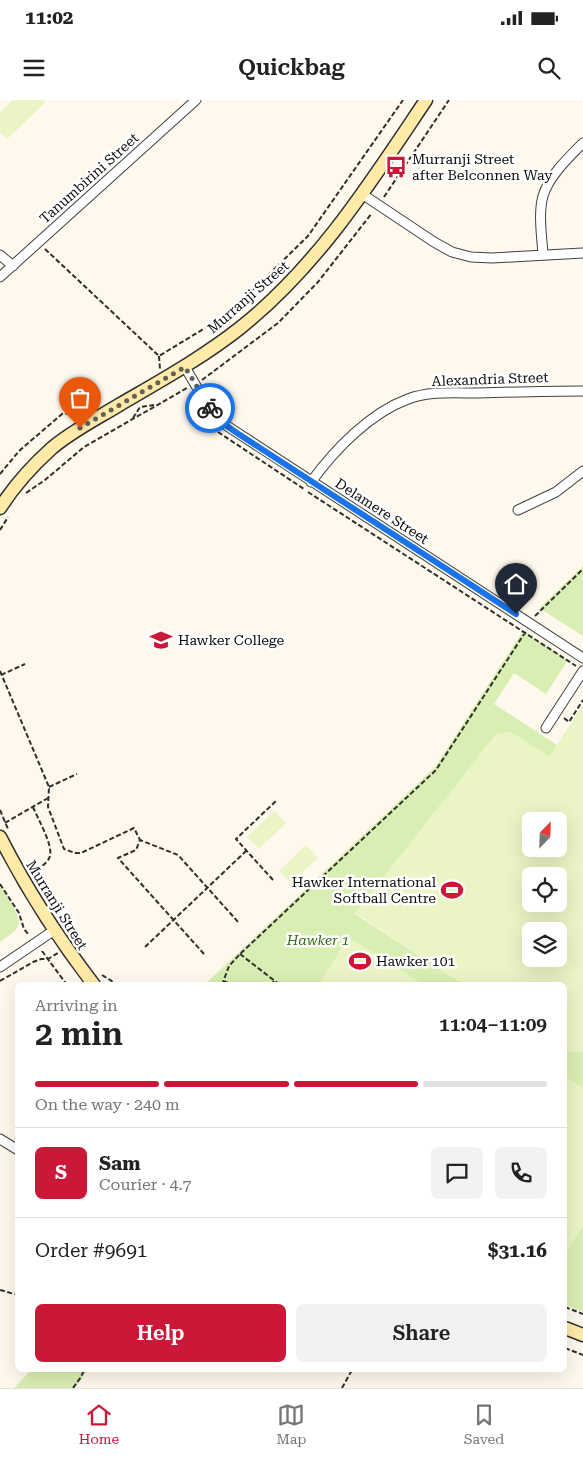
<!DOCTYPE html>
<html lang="en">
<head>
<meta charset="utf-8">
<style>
	body { margin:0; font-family:"Roboto Serif",serif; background:#f2f2f2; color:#222; height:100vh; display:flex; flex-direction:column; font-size:19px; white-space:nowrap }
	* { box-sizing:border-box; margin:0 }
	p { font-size:16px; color:#767676 }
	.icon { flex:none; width:28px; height:28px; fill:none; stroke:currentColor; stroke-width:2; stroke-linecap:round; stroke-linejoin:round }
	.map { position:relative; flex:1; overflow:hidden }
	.panel { position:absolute; left:15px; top:882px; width:552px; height:390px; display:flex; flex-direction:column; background:#fff; border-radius:8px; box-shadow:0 5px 20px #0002 }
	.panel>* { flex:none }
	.needle { width:32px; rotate:23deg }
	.fabs { position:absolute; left:522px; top:712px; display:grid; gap:10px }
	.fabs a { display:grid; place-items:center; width:45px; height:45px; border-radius:8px; background:#fff; box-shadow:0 5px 20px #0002; font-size:25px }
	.pin { position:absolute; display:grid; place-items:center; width:42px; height:42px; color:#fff; margin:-51px -21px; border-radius:50% 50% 50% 0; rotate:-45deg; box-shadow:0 0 5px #0007 }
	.pin .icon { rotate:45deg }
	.courier { position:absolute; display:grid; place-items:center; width:50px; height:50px; margin:-25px; border:4px solid #1a73e8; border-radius:50%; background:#fff; color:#222; box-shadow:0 1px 6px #0007 }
	.overview em { font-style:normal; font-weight:600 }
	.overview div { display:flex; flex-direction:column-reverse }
	.overview { display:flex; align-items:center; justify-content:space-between; height:85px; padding:0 20px }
	h1 { font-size:32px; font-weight:600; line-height:38px }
	.bar { display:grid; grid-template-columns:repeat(4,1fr); gap:8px 5px; align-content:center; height:60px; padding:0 20px }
	.bar i { height:6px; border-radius:4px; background:#e0e0e0 }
	.bar .selected { background:#cb1738 }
	.bar p { grid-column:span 4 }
	.line { display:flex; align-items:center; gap:12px; padding:0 20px; border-top:1px solid #e0e0e0 }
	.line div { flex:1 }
	.round { display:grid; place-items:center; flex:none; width:52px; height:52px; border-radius:8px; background:#f2f2f2 }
	.button { display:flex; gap:10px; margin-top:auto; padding:10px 20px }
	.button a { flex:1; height:58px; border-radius:8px; background:#cb1738; color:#fff; font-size:20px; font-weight:600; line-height:58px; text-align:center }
	.button a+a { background:#f2f2f2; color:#222 }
	.status { display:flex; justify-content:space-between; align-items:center; height:35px; padding:0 25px; background:#fff; direction:ltr }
	.status svg { height:14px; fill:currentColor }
	header { display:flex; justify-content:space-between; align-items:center; height:65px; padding:0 20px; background:#fff; font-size:22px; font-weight:600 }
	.tab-bar { display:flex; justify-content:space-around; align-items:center; height:70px; border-top:1px solid #e0e0e0; background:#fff; font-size:14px; color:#767676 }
	.tab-bar a { display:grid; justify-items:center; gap:2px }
	.tab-bar .selected { color:#cb1738 }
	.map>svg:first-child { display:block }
	.green { fill:#d9eeb2 }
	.pitch { fill:#eaf4c5; fill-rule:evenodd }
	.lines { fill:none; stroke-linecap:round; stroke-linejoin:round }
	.street-casing { stroke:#404040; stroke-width:11 }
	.secondary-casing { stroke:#2f2f2f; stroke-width:15 }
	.path { stroke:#2f2f2f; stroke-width:2; stroke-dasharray:5 2.5; stroke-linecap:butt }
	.street { stroke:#fff; stroke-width:9 }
	.secondary { stroke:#ffeaa8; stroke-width:12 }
	.done { stroke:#62605b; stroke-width:5; stroke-dasharray:0 9 }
	.route { stroke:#1a73e8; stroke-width:6 }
	.labels { text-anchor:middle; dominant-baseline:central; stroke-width:5; stroke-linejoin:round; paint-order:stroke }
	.poi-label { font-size:14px; fill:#0d0d0d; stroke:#fff; text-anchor:start }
	.street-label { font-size:14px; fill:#0d0d0d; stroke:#fff }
	.park-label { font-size:14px; font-style:italic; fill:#346b17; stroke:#fff }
</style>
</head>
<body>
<div class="status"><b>11:02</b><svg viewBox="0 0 49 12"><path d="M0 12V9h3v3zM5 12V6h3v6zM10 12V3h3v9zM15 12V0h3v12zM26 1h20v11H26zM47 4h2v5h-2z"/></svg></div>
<header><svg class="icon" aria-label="menu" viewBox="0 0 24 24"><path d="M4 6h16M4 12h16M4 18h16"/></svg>Quickbag<svg class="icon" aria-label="search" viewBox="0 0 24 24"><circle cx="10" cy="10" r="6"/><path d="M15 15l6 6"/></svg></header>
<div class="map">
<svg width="583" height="1288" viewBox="0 0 583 1288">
	<rect width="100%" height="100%" fill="#fff9ed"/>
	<!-- green -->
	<path class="green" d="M 583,466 L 583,536 L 539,508 Z
		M 523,531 L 568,560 L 546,594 L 514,573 L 494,604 L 557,645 L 549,657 L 511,632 L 355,814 L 465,885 L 204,885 L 435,667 Z
		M 0,783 C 5,793 22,815 18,826 C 15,833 6,837 0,842 Z
		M 565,950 L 568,952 L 583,952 L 583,1212 L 565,1205 Z
		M 31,1270 L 88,1270 L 75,1288 L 14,1288 Z"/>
	<!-- pitch -->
	<path class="pitch" d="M 13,0 L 44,0 L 46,2 L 7,39 L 0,32 L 0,12 Z
		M 583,605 L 583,952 L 568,952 L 565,950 L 565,885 L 465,885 L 355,813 L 496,634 L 511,632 L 549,657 ZM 531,721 L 559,721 L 559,749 L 531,749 ZM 531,776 L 559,776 L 559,804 L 531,804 ZM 531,831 L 559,831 L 559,859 L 531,859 Z
		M 274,711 L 286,723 L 259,749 L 247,737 Z
		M 306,745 L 318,758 L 291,783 L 279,771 Z
		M 349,837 L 424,885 L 318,885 Z
		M 565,976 L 583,988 L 583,1126 L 565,1154 Z"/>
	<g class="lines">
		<!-- street casing -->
		<g class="street-casing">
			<path id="street" d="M 362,94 L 434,142 L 452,152 L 471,157 L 492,158 L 583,153
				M 0,155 L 13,166
				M 543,155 C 542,137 538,114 543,96 C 549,76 568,58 583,43
				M 0,177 L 196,0
				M 185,267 L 206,303 L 224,324 L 583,558
				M 311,382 C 335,349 370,313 408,299 C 429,291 454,293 476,293 C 512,292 547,291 583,291
				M 518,410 L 556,392 L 583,371
				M 546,628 L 583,571
				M 0,867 L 53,831
				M 0,1039 L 18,1050"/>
		</g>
		<!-- secondary casing -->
		<g class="secondary-casing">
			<path id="secondary" d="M 0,408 C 14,386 32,366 52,348 C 72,331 96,319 119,305 C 160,281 202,258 240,228 C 318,166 371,82 426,0
				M 0,737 C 27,790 58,838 94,885
				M 565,1228 L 583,1235"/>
		</g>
		<!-- path -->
		<path class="path" d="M 384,97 L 449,0
			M 45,149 L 159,256 L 215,222 L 253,190 L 308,136 L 403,0
			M 159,256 L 160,269
			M 202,280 L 278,223 L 318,182 L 372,113
			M 200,312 L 205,320 L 215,329
			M 133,318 L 140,307 L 154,305
			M 218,332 L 304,389
			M 0,374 L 19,351 L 62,314 L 80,313
			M 308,392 L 576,566
			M 26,393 L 45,380 L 84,347 L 187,288
			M 0,430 L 8,417
			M 535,516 L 583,469
			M 0,571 L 49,687 L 48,707 L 64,749 L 75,753 L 81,753 L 134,728 L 140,740
			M 1,575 L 25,564
			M 564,618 L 569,622 L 583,600
			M 49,687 L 77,674
			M 0,710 L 8,729
			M 5,723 L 48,698
			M 29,768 L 35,770 C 41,767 48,763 50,756 C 53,745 38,719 33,707
			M 273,780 L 236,739 L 277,700
			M 0,784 L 19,813 L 24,829 L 29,835
			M 145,847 L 246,751
			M 42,851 L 67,885
			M 204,854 L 118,758 L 136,750 L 140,740 L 178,755 L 239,823
			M 240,854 L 280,885
			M 102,875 L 118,885
			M 0,881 L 33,862 L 41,859 L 48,859 L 58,853
			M 223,881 L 234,885
			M 222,885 L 229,866 L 240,854 L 436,670 L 526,531
			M 271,885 L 274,881
			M 0,1190 L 18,1195
			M 565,1207 L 583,1214
			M 565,1248 L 583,1255
			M 73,1288 L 81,1277 L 84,1270
			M 342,1288 L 352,1270"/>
		<!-- street -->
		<use href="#street" class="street"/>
		<!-- secondary -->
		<use href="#secondary" class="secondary"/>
	</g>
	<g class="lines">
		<!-- done -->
		<path class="done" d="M 80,328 L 185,267 L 210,308"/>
		<!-- route -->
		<path class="route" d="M 210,308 L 224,324 L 237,333 L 516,514"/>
	</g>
	<!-- icons -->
	<defs>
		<g id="bus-bare" transform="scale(1.725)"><path d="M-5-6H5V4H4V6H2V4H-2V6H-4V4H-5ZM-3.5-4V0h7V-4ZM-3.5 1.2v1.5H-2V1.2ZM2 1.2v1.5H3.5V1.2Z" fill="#cb1738" stroke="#fff" stroke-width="2.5" paint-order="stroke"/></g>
		<g id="school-bare" transform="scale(1.725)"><path d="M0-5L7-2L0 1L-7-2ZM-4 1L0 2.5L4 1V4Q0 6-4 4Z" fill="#cb1738" stroke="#fff" stroke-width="2.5" paint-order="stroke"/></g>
		<g id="stadium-bare" transform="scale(1.725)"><path d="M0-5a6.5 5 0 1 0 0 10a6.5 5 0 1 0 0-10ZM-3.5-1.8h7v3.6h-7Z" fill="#cb1738" stroke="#fff" stroke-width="2.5" paint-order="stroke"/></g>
	</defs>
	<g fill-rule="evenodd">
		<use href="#bus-bare" x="396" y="67"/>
		<use href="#school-bare" x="161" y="540"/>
		<use href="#stadium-bare" x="452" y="790"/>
		<use href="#stadium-bare" x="360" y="861"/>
	</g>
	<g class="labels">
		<!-- poi labels -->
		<g class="poi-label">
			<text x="412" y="59">Murranji Street<tspan x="412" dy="16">after Belconnen Way</tspan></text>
			<text x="178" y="540">Hawker College</text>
			<text x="436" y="782" text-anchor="end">Hawker International<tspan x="436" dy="16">Softball Centre</tspan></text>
			<text x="376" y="861">Hawker 101</text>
		</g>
		<!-- street labels -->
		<g class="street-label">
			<text transform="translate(89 78) rotate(-42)">Tanumbirini Street</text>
			<text transform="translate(248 197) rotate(-41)">Murranji Street</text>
			<text transform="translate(490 279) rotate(-2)">Alexandria Street</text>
			<text transform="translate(382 411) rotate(33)">Delamere Street</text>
			<text transform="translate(57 805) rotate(58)">Murranji Street</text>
		</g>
		<!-- park labels -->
		<g class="park-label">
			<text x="318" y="840">Hawker 1</text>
		</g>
	</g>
</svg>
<div class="fabs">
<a><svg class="needle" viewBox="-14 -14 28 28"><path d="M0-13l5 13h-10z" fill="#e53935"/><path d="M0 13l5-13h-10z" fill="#767676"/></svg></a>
<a><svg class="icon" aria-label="locate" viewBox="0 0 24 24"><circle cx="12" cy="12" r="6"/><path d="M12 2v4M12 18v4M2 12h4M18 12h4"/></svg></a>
<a><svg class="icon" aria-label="layers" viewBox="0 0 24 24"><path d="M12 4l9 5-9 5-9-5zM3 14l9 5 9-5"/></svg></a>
</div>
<div class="pin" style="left:80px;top:328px;background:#ea580c"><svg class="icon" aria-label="bag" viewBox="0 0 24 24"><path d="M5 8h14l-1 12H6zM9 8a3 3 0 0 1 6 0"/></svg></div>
<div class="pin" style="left:516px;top:514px;background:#1f2937"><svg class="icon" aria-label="home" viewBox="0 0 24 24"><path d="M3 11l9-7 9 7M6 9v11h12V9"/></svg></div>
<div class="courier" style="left:210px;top:308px"><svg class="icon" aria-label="bike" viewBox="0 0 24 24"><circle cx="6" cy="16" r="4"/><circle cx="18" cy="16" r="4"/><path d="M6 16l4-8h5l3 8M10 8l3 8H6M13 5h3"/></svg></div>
<section class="panel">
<div class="overview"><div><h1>2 min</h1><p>Arriving in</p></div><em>11:04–11:09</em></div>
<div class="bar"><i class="selected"></i><i class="selected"></i><i class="selected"></i><i></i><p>On the way · 240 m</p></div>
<div class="line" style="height:90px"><b class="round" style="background:#cb1738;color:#fff">S</b><div><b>Sam</b><p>Courier · 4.7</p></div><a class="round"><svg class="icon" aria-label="chat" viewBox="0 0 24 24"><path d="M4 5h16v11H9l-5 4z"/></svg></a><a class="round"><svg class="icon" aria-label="phone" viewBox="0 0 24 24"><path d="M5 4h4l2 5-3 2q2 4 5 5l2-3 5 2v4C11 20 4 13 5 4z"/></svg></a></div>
<div class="line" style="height:65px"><div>Order #9691</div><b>$31.16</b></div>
<div class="button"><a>Help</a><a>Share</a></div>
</section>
</div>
<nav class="tab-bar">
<a class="selected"><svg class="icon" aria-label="home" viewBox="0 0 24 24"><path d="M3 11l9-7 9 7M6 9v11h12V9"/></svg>Home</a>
<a><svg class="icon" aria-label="map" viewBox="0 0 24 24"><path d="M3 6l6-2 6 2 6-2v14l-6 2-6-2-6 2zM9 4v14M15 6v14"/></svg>Map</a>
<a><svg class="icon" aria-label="saved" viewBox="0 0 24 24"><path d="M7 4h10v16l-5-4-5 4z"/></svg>Saved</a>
</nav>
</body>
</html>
